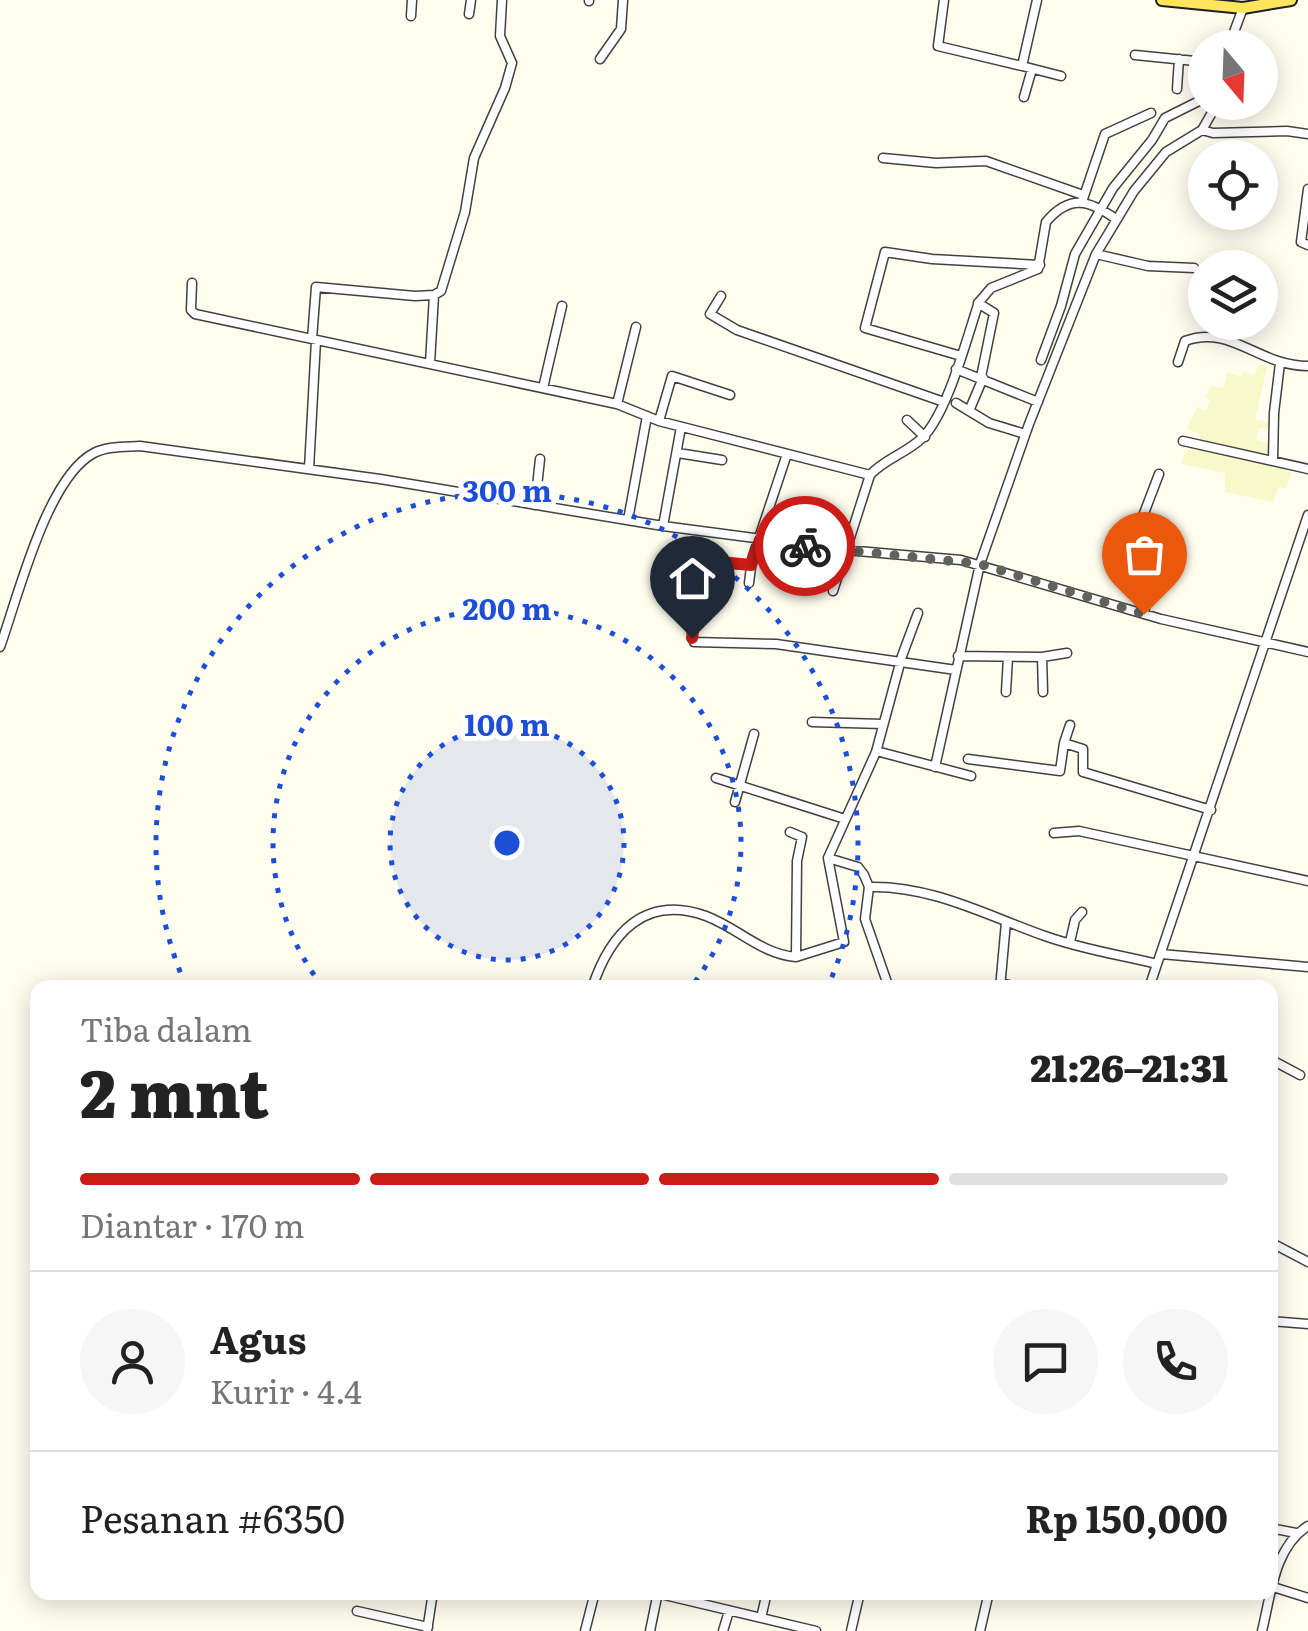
<!DOCTYPE html>
<html lang="id">
<head>
<meta charset="utf-8">
<style>
	body { margin:0; font-family:Literata,serif; background:#f6f6f6; color:#222; height:100vh; display:flex; flex-direction:column; font-size:38px; white-space:nowrap }
	* { box-sizing:border-box; margin:0 }
	p { font-size:32px; color:#767676 }
	.icon { flex:none; width:55px; height:55px; fill:none; stroke:currentColor; stroke-width:2; stroke-linecap:round; stroke-linejoin:round }
	.map { position:relative; flex:1; overflow:hidden }
	.panel { position:absolute; left:30px; top:980px; width:1248px; height:620px; display:flex; flex-direction:column; background:#fff; border-radius:20px; box-shadow:0 5px 25px #0003 }
	.panel>* { flex:none }
	.needle { width:65px; rotate:161deg }
	.fabs { position:absolute; left:1188px; top:30px; display:grid; gap:20px }
	.fabs a { display:grid; place-items:center; width:90px; height:90px; border-radius:50%; background:#fff; box-shadow:0 5px 25px #0003; font-size:50px }
	.pin { position:absolute; display:grid; place-items:center; width:85px; height:85px; color:#fff; margin:-102px -42px; border-radius:50% 50% 50% 0; rotate:-45deg; box-shadow:0 0 10px #0007 }
	.pin .icon { rotate:45deg }
	.courier { position:absolute; display:grid; place-items:center; width:100px; height:100px; margin:-50px; border:8px solid #cc1c17; border-radius:50%; background:#fff; color:#222; box-shadow:0 2px 12px #0007 }
	.summary em { font-style:normal; font-weight:800 }
	.summary div { display:flex; flex-direction:column-reverse }
	.summary { display:flex; align-items:center; justify-content:space-between; height:170px; padding:0 50px }
	h1 { font-size:65px; font-weight:800; line-height:75px }
	.bar { display:grid; grid-template-columns:repeat(4,1fr); gap:15px 10px; align-content:center; height:120px; padding:0 50px }
	.bar i { height:12px; border-radius:8px; background:#e0e0e0 }
	.bar .selected { background:#cc1c17 }
	.bar p { grid-column:span 4 }
	.line { display:flex; align-items:center; gap:25px; padding:0 50px; border-top:2px solid #e0e0e0 }
	.line div { flex:1 }
	.round { display:grid; place-items:center; flex:none; width:105px; height:105px; border-radius:52px; background:#f6f6f6 }
	.map>svg:first-child { display:block }
	.farmland { fill:#f8f8cb }
	.lines { fill:none; stroke-linecap:round; stroke-linejoin:round }
	.minor-casing { stroke:#414141; stroke-width:11 }
	.major-casing { stroke:#1f1f1f; stroke-width:14 }
	.minor { stroke:#fff; stroke-width:8 }
	.major { stroke:#ffe45e; stroke-width:10 }
	.done { stroke:#62625c; stroke-width:10; stroke-dasharray:0 18 }
	.route { stroke:#cc1c17; stroke-width:12 }
	.ring { fill:none; stroke:#1d4ed8; stroke-width:5; stroke-dasharray:5 10 }
	.centre { fill:#1d4ed8; stroke:#fff; stroke-width:5 }
	.ring-label { font-size:30px; text-anchor:middle; font-weight:bold; fill:#1d4ed8; stroke:#fff; stroke-width:10; stroke-linejoin:round; paint-order:stroke }
</style>
</head>
<body>
<div class="map">
<svg width="1308" height="1631" viewBox="0 0 1308 1631">
	<rect width="100%" height="100%" fill="#fffdee"/>
	<!-- farmland -->
	<path class="farmland" d="M 1260,363 L 1267,367 L 1255,419 L 1275,423 L 1272,430 L 1258,428 L 1256,440 L 1274,444 L 1273,453 L 1254,452 L 1254,462 L 1274,465 L 1291,473 L 1286,488 L 1278,487 L 1273,502 L 1225,492 L 1225,473 L 1181,464 L 1186,449 L 1197,451 L 1201,435 L 1187,428 L 1197,407 L 1206,411 L 1210,400 L 1206,397 L 1211,386 L 1223,388 L 1228,372 L 1240,377 L 1245,371 L 1253,377 Z"/>
	<g class="lines">
		<!-- minor casing -->
		<g class="minor-casing">
			<path id="minor" d="M 944,0 L 938,46 L 1022,66
				M 1037,0 L 1022,66 L 1061,76
				M 589,1 L 589,0
				M 469,14 L 471,0
				M 411,16 L 412,0
				M 1228,48 L 1243,8
				M 1135,55 L 1205,62
				M 600,59 L 621,29 L 623,0
				M 1177,89 L 1179,59
				M 1024,97 L 1032,69
				M 1202,130 L 1213,133 L 1287,131 L 1308,134
				M 883,158 L 936,163 L 986,161 L 1083,195
				M 1308,189 L 1301,242 L 1308,245
				M 1083,199 L 1105,134 L 1151,113
				M 1096,254 L 1148,266 L 1194,268
				M 192,283 L 191,310 L 195,314 L 617,404 L 659,421 L 870,475
				M 721,296 L 710,314 L 737,330 L 944,402
				M 978,303 L 994,313 L 981,377
				M 312,339 L 316,287 L 415,296 L 434,295
				M 961,356 L 865,328 L 885,252 L 932,259 L 1040,265
				M 1041,360 L 1061,306 L 1075,254 L 1113,188 L 1152,140 L 1165,118 L 1205,98
				M 1178,362 L 1185,341 C 1231,324 1258,366 1308,366
				M 430,363 L 434,295 L 441,291 L 465,212 L 474,158 L 505,88 L 512,63 L 500,36 L 502,0
				M 956,369 L 1038,402
				M 543,388 L 562,306
				M 956,403 L 989,423 L 1025,434
				M 617,404 L 636,327
				M 969,411 L 983,378
				M 907,420 L 925,437
				M 659,421 L 672,376 L 730,395
				M 1183,441 L 1308,469
				M 678,453 L 722,460
				M 1273,461 L 1274,413 L 1280,363
				M 309,469 L 316,340
				M 535,505 L 540,459
				M 1143,516 L 1159,474
				M 628,520 L 647,416
				M 663,526 L 681,427
				M 751,565 L 708,562 L 692,633 L 694,642 L 776,644 L 956,670
				M 749,583 L 752,559 L 787,454
				M 833,591 L 870,475 C 884,459 905,454 921,439 C 947,416 967,337 979,302 L 991,288 L 1038,269 L 1046,222 C 1070,194 1089,200 1116,219
				M 1144,614 L 1151,570
				M 0,647 C 18,597 47,477 94,453 C 108,446 125,447 140,446 L 380,479 L 663,526 L 846,550 L 961,560 L 1161,619 L 1308,652
				M 958,656 L 1042,657 L 1067,653
				M 1042,657 L 1043,692
				M 1006,692 L 1008,657
				M 812,722 L 883,724
				M 1070,725 L 1064,743 L 1083,749 L 1083,772 L 1211,810
				M 880,752 L 971,776
				M 968,759 L 1060,771 L 1064,743
				M 935,767 L 980,564 L 1029,424 L 1096,254 L 1134,191 L 1166,152 L 1202,130 L 1218,102
				M 716,778 L 845,819
				M 735,802 L 754,734
				M 790,832 L 802,837 L 797,861 L 796,957 L 844,942 L 828,858 L 876,752 L 902,656 L 918,613
				M 1054,833 L 1079,831 L 1308,881
				M 828,858 L 858,867 L 864,875 L 869,887 L 865,919 L 889,988
				M 869,887 C 931,885 988,916 1045,936 C 1081,949 1120,955 1157,964
				M 1070,942 L 1075,920 L 1082,912
				M 1161,954 L 1308,967
				M 1000,983 L 1023,988
				M 592,988 C 610,934 644,894 706,916 C 738,928 761,954 796,957
				M 1000,988 L 1006,922
				M 1149,988 L 1308,515
				M 1270,1059 L 1300,1075
				M 1270,1242 L 1308,1262
				M 1270,1321 L 1308,1324
				M 1270,1528 L 1296,1533
				M 1273,1587 L 1308,1598
				M 652,1592 L 816,1631
				M 357,1611 L 428,1627
				M 761,1618 L 767,1592
				M 427,1631 L 433,1592
				M 585,1631 L 595,1592
				M 650,1631 L 658,1592
				M 723,1631 L 729,1611
				M 851,1631 L 860,1592
				M 980,1631 L 989,1592
				M 1262,1631 C 1271,1595 1274,1547 1308,1526"/>
		</g>
		<!-- major casing -->
		<g class="major-casing">
			<path id="major" d="M 1162,0 L 1243,8 L 1291,0"/>
		</g>
		<!-- minor -->
		<use href="#minor" class="minor"/>
		<!-- major -->
		<use href="#major" class="major"/>
	</g>
	<g class="lines">
		<!-- done -->
		<path class="done" d="M 805,546 L 980,564 L 1144,614"/>
		<!-- route -->
		<path class="route" d="M 692,638 L 699,594 L 710,561 L 751,565 L 760,540 L 805,546"/>
	</g>
	<!-- distance rings -->
	<circle cx="507" cy="843" r="117" fill="#1d4ed8" fill-opacity=".12"/>
	<g class="ring">
		<circle cx="507" cy="843" r="117"/>
		<path d="M323 987A234 234 0 1 1 691 987"/>
		<path d="M186 986A351 351 0 1 1 828 986"/>
	</g>
	<circle cx="507" cy="843" r="15" class="centre"/>
	<g class="ring-label">
		<text x="507" y="502">300 m</text>
		<text x="507" y="620">200 m</text>
		<text x="507" y="736">100 m</text>
	</g>
</svg>
<div class="fabs">
<a><svg class="needle" viewBox="-14 -14 28 28"><path d="M0-13l5 13h-10z" fill="#e53935"/><path d="M0 13l5-13h-10z" fill="#767676"/></svg></a>
<a><svg class="icon" aria-label="locate" viewBox="0 0 24 24"><circle cx="12" cy="12" r="6"/><path d="M12 2v4M12 18v4M2 12h4M18 12h4"/></svg></a>
<a><svg class="icon" aria-label="layers" viewBox="0 0 24 24"><path d="M12 4l9 5-9 5-9-5zM3 14l9 5 9-5"/></svg></a>
</div>
<div class="pin" style="left:1144px;top:614px;background:#ea580c"><svg class="icon" aria-label="bag" viewBox="0 0 24 24"><path d="M5 8h14l-1 12H6zM9 8a3 3 0 0 1 6 0"/></svg></div>
<div class="pin" style="left:692px;top:638px;background:#1f2937"><svg class="icon" aria-label="home" viewBox="0 0 24 24"><path d="M3 11l9-7 9 7M6 9v11h12V9"/></svg></div>
<div class="courier" style="left:805px;top:546px"><svg class="icon" aria-label="bike" viewBox="0 0 24 24"><circle cx="6" cy="16" r="4"/><circle cx="18" cy="16" r="4"/><path d="M6 16l4-8h5l3 8M10 8l3 8H6M13 5h3"/></svg></div>
<section class="panel">
<div class="summary"><div><h1>2 mnt</h1><p>Tiba dalam</p></div><em>21:26–21:31</em></div>
<div class="bar"><i class="selected"></i><i class="selected"></i><i class="selected"></i><i></i><p>Diantar · 170 m</p></div>
<div class="line" style="height:180px"><a class="round"><svg class="icon" aria-label="person" viewBox="0 0 24 24"><circle cx="12" cy="8" r="4"/><path d="M4 21q1-7 8-7t8 7"/></svg></a><div><b>Agus</b><p>Kurir · 4.4</p></div><a class="round"><svg class="icon" aria-label="chat" viewBox="0 0 24 24"><path d="M4 5h16v11H9l-5 4z"/></svg></a><a class="round"><svg class="icon" aria-label="phone" viewBox="0 0 24 24"><path d="M5 4h4l2 5-3 2q2 4 5 5l2-3 5 2v4C11 20 4 13 5 4z"/></svg></a></div>
<div class="line" style="height:130px"><div>Pesanan #6350</div><b>Rp 150,000</b></div>
</section>
</div>
</body>
</html>
